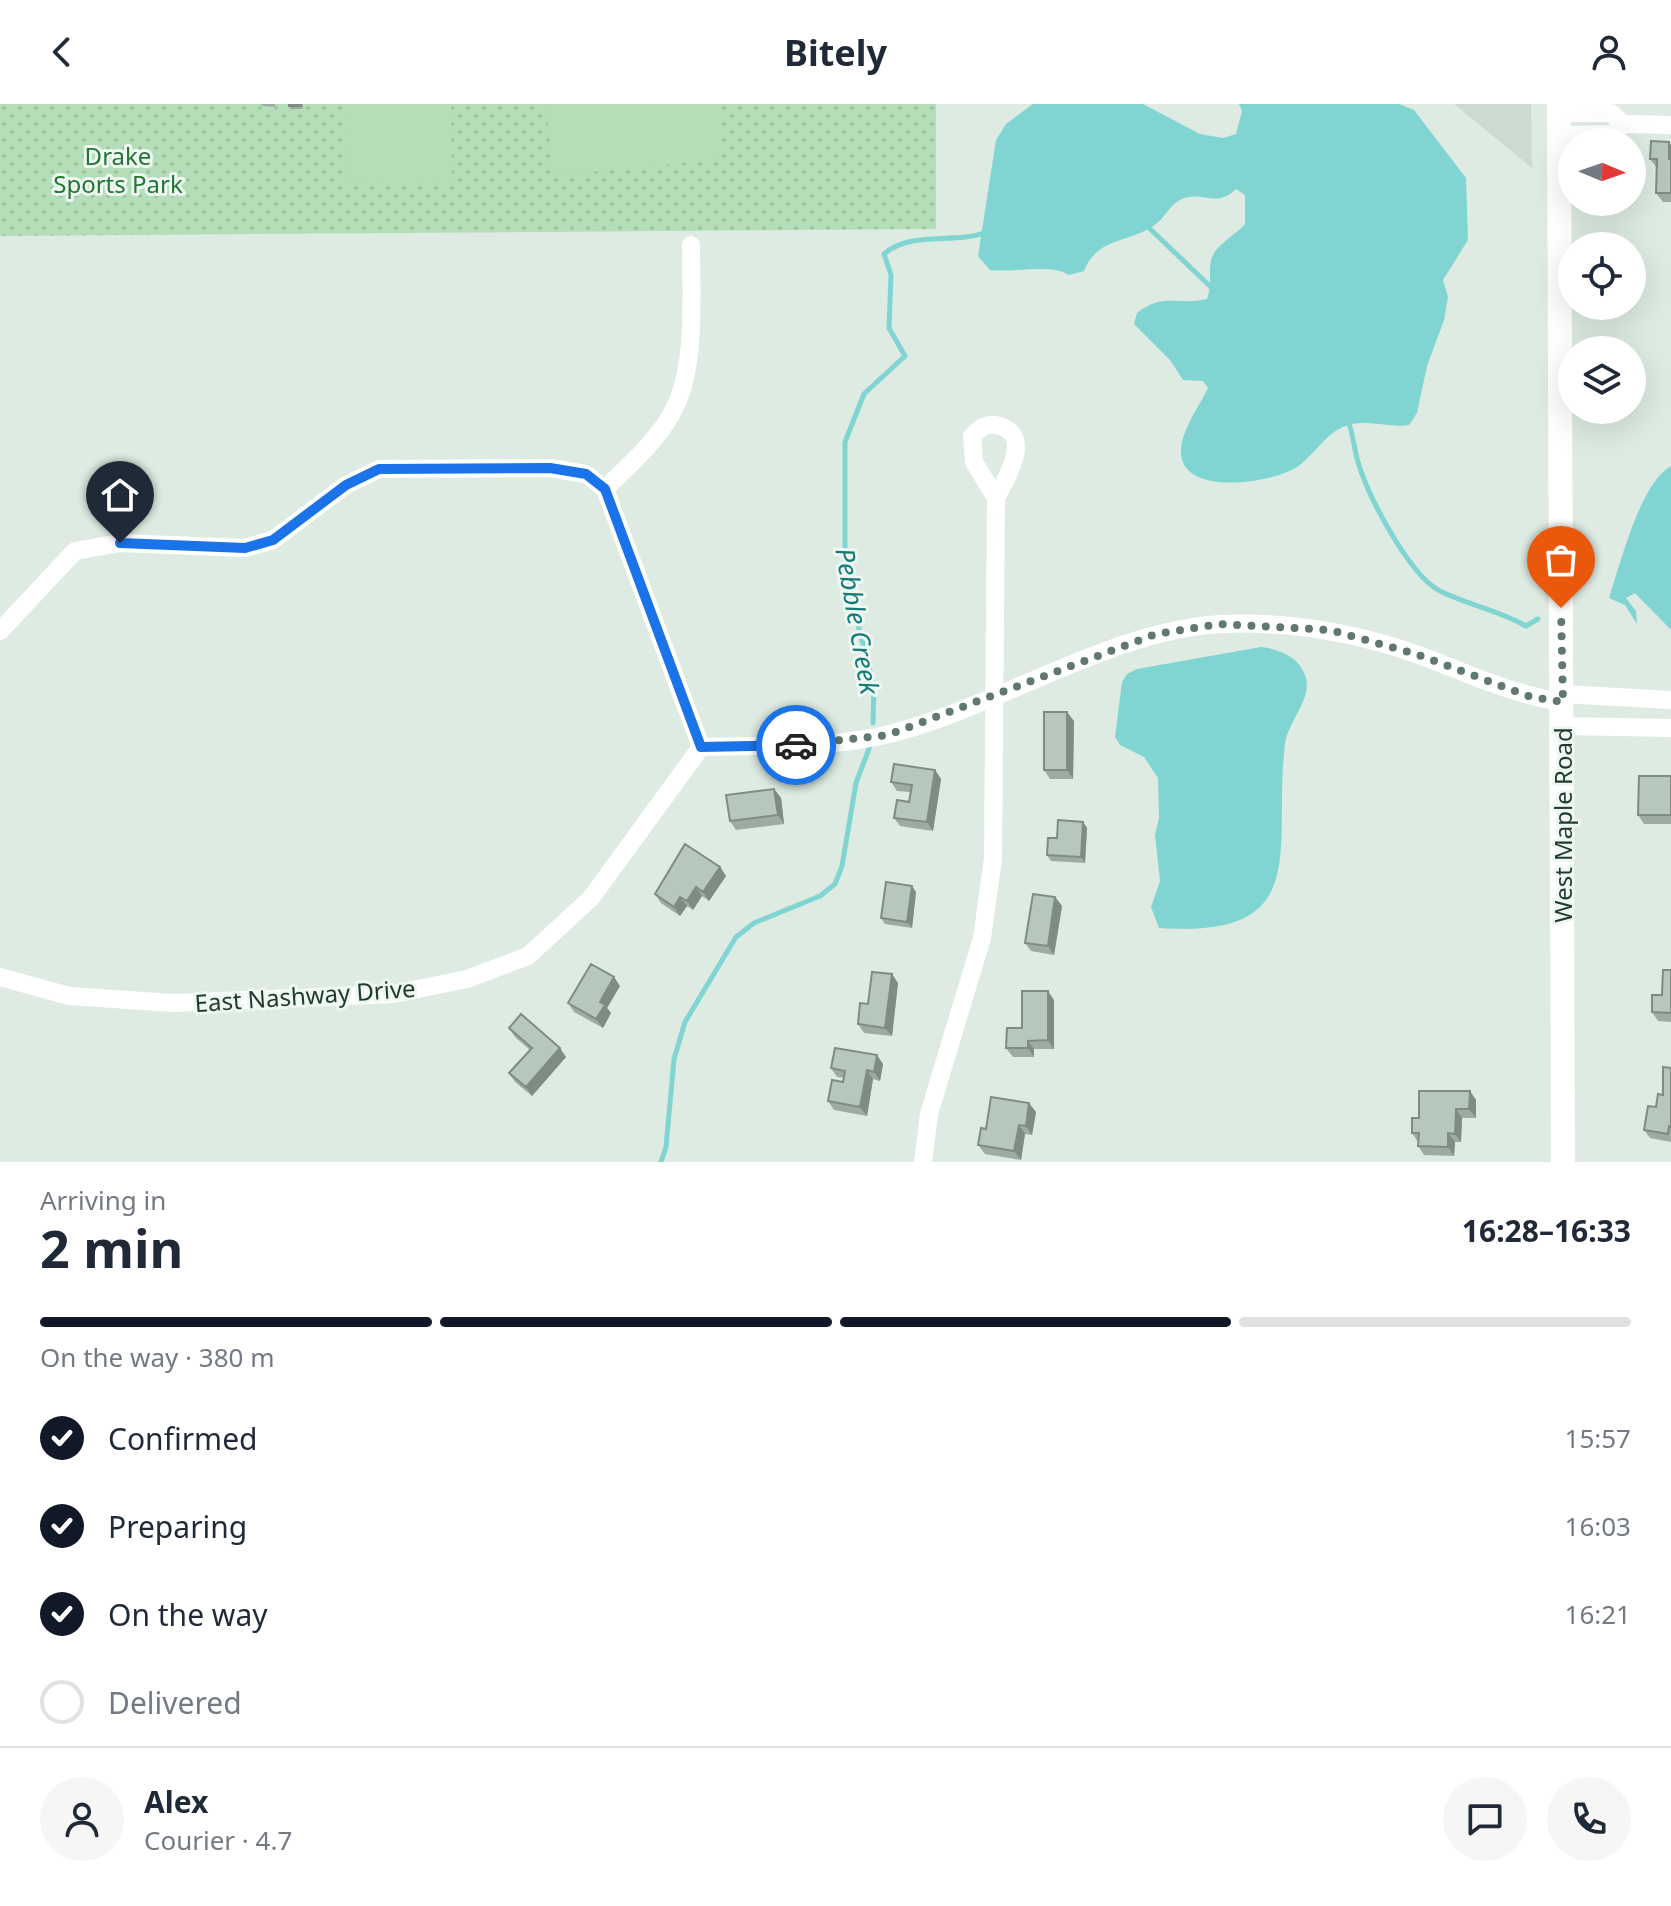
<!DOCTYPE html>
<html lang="en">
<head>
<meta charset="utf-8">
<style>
	body { margin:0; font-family:"Noto Sans",sans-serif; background:#f6f6f7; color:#1f2937; height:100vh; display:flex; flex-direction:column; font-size:30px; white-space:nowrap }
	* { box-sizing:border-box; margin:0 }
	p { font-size:26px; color:#747a83 }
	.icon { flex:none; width:44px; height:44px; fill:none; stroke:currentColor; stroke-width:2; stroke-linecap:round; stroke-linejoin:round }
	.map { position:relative; height:1058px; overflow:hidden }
	.sheet { display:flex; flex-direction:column; background:#fff; flex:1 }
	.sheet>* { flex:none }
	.needle { width:52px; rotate:92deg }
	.tools { position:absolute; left:1558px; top:24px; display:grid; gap:16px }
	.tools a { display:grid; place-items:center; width:88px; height:88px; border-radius:50%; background:#fff; box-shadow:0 8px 32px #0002; font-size:40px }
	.pin { position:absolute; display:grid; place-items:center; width:68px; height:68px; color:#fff; margin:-82px -34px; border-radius:50% 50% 50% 0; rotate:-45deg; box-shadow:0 0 8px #0007 }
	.pin .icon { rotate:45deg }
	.courier { position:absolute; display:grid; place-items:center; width:80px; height:80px; margin:-40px; border:6px solid #1a73e8; border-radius:50%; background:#fff; color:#222; box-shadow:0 2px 10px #0007 }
	.head em { font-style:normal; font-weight:700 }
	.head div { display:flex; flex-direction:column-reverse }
	.head { display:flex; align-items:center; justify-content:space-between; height:136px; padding:0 40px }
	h1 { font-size:52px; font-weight:700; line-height:60px }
	.bar { display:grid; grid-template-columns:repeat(4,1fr); gap:12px 8px; align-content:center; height:96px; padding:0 40px }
	.bar i { height:10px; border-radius:6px; background:#e0e1e3 }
	.bar .current { background:#111827 }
	.bar p { grid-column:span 4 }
	.line { display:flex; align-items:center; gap:20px; padding:0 40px; border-top:2px solid #e0e1e3 }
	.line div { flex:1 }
	.round { display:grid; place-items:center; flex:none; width:84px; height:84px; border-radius:42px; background:#f6f6f7 }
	ol { padding:0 40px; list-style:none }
	li { display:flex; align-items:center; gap:24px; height:88px }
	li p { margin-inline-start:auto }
	li .icon { padding:8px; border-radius:50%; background:#111827; color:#fff; stroke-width:4 }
	li:last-child { color:#747a83 }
	li i { width:44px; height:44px; border:4px solid #e0e1e3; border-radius:50% }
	header { display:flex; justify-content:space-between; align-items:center; height:104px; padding:0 40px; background:#fff; font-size:36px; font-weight:700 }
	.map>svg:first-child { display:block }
	.built { fill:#ccdbd1 }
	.grass { fill:url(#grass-dots) }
	.pitch { fill:#b4deb8 }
	.water { fill:#80d5d3 }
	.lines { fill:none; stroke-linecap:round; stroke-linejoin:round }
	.stream { stroke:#80d5d3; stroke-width:5 }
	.street { stroke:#fff; stroke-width:18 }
	.secondary { stroke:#fff; stroke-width:24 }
	.wall { fill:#9daca3 }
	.shaded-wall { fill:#7f8c85 }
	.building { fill:#b6c8be; stroke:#7f8c85; stroke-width:2 }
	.done { stroke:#61796d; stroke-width:8; stroke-dasharray:0 14.4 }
	.route { stroke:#1a73e8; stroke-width:10 }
	.labels { text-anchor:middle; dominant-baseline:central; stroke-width:6; stroke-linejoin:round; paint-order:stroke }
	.park-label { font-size:24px; fill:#257535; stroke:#eef7f1 }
	.street-label { font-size:24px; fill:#1e3b2e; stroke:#eef7f1 }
	.water-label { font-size:26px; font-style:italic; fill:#147b79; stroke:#eef7f1 }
</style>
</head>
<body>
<header><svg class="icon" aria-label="back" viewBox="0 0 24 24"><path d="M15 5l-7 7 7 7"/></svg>Bitely<svg class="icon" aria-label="person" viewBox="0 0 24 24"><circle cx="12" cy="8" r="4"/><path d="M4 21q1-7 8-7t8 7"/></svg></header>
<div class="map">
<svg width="1671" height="1058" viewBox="0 0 1671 1058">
	<defs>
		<pattern id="grass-dots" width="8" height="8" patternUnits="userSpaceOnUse" patternTransform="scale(2)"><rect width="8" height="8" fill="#b4deb8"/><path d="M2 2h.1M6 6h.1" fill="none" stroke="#9abf9e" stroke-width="1.8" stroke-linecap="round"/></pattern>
	</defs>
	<rect width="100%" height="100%" fill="#ddebe2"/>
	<!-- built -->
	<path class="built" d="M 1454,0 L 1531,0 L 1532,64 Z"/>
	<!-- grass -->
	<path class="grass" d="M 0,0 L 936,0 L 936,125 L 0,132 Z"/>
	<!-- pitch -->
	<path class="pitch" d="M 345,0 L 451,0 L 452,78 L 347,80 Z
		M 546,0 L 717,0 L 722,55 L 553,72 Z"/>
	<!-- water -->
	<path class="water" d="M 1033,0 L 1143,0 L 1200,30 L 1223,34 L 1236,30 L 1242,7 L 1239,0 L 1399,0 L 1414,6 L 1466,74 L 1468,136 L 1443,176 L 1448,193 L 1444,216 L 1427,262 L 1417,309 L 1409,321 C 1389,324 1368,315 1349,321 C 1326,327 1316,350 1297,363 C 1273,379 1179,394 1181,346 C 1182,325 1199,303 1208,284 L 1203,277 L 1183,276 L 1170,256 L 1134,220 L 1137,209 C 1163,188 1178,202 1207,195 C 1213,176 1208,172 1211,157 C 1213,142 1236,131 1245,120 L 1245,91 L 1236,85 C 1215,106 1201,84 1178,97 C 1169,103 1164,114 1156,120 C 1129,140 1098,132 1084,167 L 1069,171 C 1051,159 1013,169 990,166 L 978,152 L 996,36 L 1006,20 Z
		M 1671,362 L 1671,526 L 1635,489 L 1626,494 L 1636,507 L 1637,520 L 1625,501 L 1609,494 C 1620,461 1640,379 1671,362 Z
		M 1261,543 C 1278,545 1299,553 1305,571 C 1314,593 1288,617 1285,640 C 1272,744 1316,835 1159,824 L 1151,803 L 1160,777 L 1155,731 L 1159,714 L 1158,674 L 1144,653 L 1120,641 L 1115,633 L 1122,578 L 1127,570 L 1137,565 Z"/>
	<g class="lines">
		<!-- stream -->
		<path class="stream" d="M 1146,121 L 1214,186
			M 1348,316 C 1353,330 1354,344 1358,358 C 1368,392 1409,471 1440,487 C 1468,501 1498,506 1526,522 L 1538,515
			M 873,619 L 874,582 L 845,471 L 845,338 L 864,290 L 905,252 L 889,224 L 891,171 L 884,150 C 912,126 954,141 987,128
			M 661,1058 L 666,1043 L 674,955 L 685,918 L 736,833 L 754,819 L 820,792 L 835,780 L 842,762 L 856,679 L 870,642"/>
		<!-- street -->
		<path class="street" d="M 1623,20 L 1671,21
			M 1559,31 L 1612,30 L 1623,20 L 1611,9 L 1559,9
			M 605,385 C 628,362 654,340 671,311 C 697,267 691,192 691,141
			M 0,527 L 75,447 L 120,439 L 245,444 L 273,436 L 346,381 L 379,365 L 550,364 L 586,370 L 605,385 L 701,643
			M 1563,590 L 1671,596
			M 1562,622 L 1671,624
			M 701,643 C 762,641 829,645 889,630 C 996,604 1113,525 1222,520 C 1290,517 1356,529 1419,551 C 1467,569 1513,591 1563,598
			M 0,873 L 69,892 L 173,899 L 393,890 L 467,875 L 528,852 L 591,794 L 701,643
			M 923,1058 L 929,1010 L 982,834 L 993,755 L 996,394 C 1006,375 1033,332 1000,322 C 988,318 980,324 972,332 L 974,358 L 996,394"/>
		<!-- secondary -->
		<path class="secondary" d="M 1559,0 L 1563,1058"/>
	</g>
	<!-- wall -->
	<path class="wall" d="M 261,0 L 275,0 L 275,3 L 263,2 Z
		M 303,0 L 303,5 L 291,5 L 289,2 Z
		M 1671,41 L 1671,98 L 1663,98 L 1656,89 L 1657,64 L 1650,55 Z
		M 1074,617 L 1073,675 L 1050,675 L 1044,666 Z
		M 935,666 L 941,675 L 933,727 L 900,722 L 894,714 L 909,698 L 910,688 L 897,687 L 891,678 Z
		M 1671,672 L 1671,720 L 1644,720 L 1638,711 Z
		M 774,685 L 781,694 L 784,720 L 736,726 L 730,717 Z
		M 1083,718 L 1087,724 L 1085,759 L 1051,757 L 1047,751 L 1057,734 Z
		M 720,763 L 726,772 L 709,797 L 702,792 L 693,806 L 687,802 L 680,812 L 661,799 L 655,790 Z
		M 916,788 L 912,824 L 885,820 L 881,814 Z
		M 1055,793 L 1062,802 L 1054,851 L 1031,847 L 1025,839 Z
		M 1671,866 L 1671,918 L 1658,917 L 1652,908 L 1662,891 Z
		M 898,879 L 892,932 L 864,929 L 858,920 L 868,900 Z
		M 620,882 L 607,904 L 611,909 L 603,924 L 574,908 L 568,899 Z
		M 1054,896 L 1054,945 L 1034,945 L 1034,953 L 1013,953 L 1006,944 L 1022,924 Z
		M 509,924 L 566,953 L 532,992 L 515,978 L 509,969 L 530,946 L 515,933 Z
		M 883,960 L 880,977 L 873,975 L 867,1012 L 834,1006 L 828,997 L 843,978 L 844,974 L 837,973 L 831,964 Z
		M 1671,964 L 1671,1038 L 1650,1034 L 1644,1026 L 1663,991 Z
		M 1470,987 L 1476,996 L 1476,1014 L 1462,1014 L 1461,1038 L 1455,1038 L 1454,1052 L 1424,1051 L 1418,1042 L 1418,1038 L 1412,1029 Z
		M 1036,1008 L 1032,1031 L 1025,1030 L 1021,1056 L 985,1050 L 978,1041 L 986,1025 Z"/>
	<!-- shaded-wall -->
	<path class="shaded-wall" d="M 1669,38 L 1671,41 L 1671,58 L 1669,55 Z
		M 1067,608 L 1074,617 L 1073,675 L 1067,666 Z
		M 935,666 L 941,675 L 933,727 L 927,718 Z
		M 774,685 L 781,694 L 784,720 L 778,711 Z
		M 1083,718 L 1087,724 L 1085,759 L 1081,753 Z
		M 720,763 L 726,772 L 709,797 L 703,788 Z
		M 912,782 L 916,788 L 912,824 L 907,818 Z
		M 696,783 L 702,792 L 693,806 L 687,797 Z
		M 680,793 L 687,802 L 680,812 L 674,803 Z
		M 1055,793 L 1062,802 L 1054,851 L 1048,842 Z
		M 892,870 L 898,879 L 892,932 L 885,924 Z
		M 614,873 L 620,882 L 607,904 L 611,909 L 603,924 L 596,915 L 600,898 Z
		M 1048,887 L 1054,896 L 1054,945 L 1048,936 Z
		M 1028,937 L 1034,945 L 1034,953 L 1028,944 Z
		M 560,944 L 566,953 L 532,992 L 526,983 Z
		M 877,951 L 883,960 L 880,977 L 874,968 Z
		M 867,966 L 873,975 L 867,1012 L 860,1003 Z
		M 1470,987 L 1476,996 L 1476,1014 L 1469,1005 Z
		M 1029,999 L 1036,1008 L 1032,1031 L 1026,1022 Z
		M 1456,1005 L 1462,1014 L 1461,1038 L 1455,1030 Z
		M 1019,1021 L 1025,1030 L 1021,1056 L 1014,1047 Z
		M 1448,1029 L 1455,1038 L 1454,1052 L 1448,1043 Z"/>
	<!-- building -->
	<path class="building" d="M 289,0 L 301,0 L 301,2 L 289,2 Z
		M 1651,37 L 1669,38 L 1669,55 L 1671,55 L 1671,89 L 1656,89 L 1657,55 L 1650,55 Z
		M 1044,608 L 1067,608 L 1067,666 L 1044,666 Z
		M 894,660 L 935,666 L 927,718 L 894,714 L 897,696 L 909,698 L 912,681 L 891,678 Z
		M 1639,672 L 1671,672 L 1671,711 L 1638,711 Z
		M 774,685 L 778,711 L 730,717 L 726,691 Z
		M 1058,716 L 1083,718 L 1081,753 L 1047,751 L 1048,734 L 1057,734 Z
		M 685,740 L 720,763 L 703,788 L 696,783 L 687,797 L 680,793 L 674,803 L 655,790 Z
		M 886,778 L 912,782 L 907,818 L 881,814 Z
		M 1033,790 L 1055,793 L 1048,842 L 1025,839 Z
		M 591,860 L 614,873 L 600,898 L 605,901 L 596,915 L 568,899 Z
		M 1663,866 L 1671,866 L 1671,909 L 1652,908 L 1652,891 L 1662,891 Z
		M 872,868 L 892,870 L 885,924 L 858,920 L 860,899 L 868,900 Z
		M 1022,887 L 1048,887 L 1048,936 L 1028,937 L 1028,944 L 1006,944 L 1007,924 L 1022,924 Z
		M 521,910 L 560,944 L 526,983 L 509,969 L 532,944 L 509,924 Z
		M 835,944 L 877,951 L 874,968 L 867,966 L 860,1003 L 828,997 L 832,976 L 843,978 L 845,967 L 831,964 Z
		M 1663,963 L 1671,964 L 1671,1023 L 1669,1022 L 1668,1030 L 1644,1026 L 1648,1002 L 1656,1003 L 1658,990 L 1663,991 Z
		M 1419,987 L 1470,987 L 1469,1005 L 1456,1005 L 1455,1030 L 1448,1029 L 1448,1043 L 1418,1042 L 1419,1029 L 1412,1029 L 1412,1014 L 1419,1014 Z
		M 991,993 L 1029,999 L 1026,1022 L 1019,1021 L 1014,1047 L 978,1041 L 981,1024 L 986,1025 Z"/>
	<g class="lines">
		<!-- done -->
		<path class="done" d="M 796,641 L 888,631 L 1156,530 L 1220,520 L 1330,526 L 1416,550 L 1531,593 L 1563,598 L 1561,504"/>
		<!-- route -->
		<path class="route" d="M 120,439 L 245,444 L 273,436 L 346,381 L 379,365 L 550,364 L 586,370 L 605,385 L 701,643 L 796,641"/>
	</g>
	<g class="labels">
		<!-- park labels -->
		<g class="park-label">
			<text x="118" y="51">Drake<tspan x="118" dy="28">Sports Park</tspan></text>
		</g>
		<!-- street labels -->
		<g class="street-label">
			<text transform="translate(1562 721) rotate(-90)">West Maple Road</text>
			<text transform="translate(305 891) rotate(-4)">East Nashway Drive</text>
		</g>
		<!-- water labels -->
		<g class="water-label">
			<text transform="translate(858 517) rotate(80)">Pebble Creek</text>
		</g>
	</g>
</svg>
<div class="tools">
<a><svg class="needle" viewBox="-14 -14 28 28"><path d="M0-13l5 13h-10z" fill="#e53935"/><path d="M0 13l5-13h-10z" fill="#747a83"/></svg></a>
<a><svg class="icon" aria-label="locate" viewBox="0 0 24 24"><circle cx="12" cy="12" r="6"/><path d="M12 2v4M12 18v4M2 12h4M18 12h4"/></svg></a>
<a><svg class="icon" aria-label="layers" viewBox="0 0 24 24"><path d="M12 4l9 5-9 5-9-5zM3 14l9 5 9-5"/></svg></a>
</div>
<div class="pin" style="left:1561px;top:504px;background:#ea580c"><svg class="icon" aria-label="bag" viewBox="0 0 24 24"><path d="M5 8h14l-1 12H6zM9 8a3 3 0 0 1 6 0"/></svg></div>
<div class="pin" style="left:120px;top:439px;background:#1f2937"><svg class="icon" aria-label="home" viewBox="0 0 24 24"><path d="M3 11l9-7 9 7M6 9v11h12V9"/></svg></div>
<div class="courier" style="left:796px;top:641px"><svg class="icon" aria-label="car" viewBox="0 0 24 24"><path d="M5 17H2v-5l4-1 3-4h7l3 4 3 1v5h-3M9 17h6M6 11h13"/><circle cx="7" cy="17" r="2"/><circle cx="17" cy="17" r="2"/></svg></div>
</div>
<section class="sheet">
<div class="head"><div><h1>2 min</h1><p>Arriving in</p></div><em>16:28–16:33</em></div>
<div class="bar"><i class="current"></i><i class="current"></i><i class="current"></i><i></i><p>On the way · 380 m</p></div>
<ol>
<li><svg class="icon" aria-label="check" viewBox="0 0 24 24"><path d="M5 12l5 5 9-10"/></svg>Confirmed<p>15:57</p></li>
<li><svg class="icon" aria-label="check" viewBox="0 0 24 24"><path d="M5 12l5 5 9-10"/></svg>Preparing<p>16:03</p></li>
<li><svg class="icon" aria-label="check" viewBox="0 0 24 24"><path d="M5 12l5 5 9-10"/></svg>On the way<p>16:21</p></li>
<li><i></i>Delivered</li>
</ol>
<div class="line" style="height:144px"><a class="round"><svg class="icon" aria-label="person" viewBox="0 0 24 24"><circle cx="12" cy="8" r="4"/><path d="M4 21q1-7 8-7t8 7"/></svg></a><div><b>Alex</b><p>Courier · 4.7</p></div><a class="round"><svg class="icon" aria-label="chat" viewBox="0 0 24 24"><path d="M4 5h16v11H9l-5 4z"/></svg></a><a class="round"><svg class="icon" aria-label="phone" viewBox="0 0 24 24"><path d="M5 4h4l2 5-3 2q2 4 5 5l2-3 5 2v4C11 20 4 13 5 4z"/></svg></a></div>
</section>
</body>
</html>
